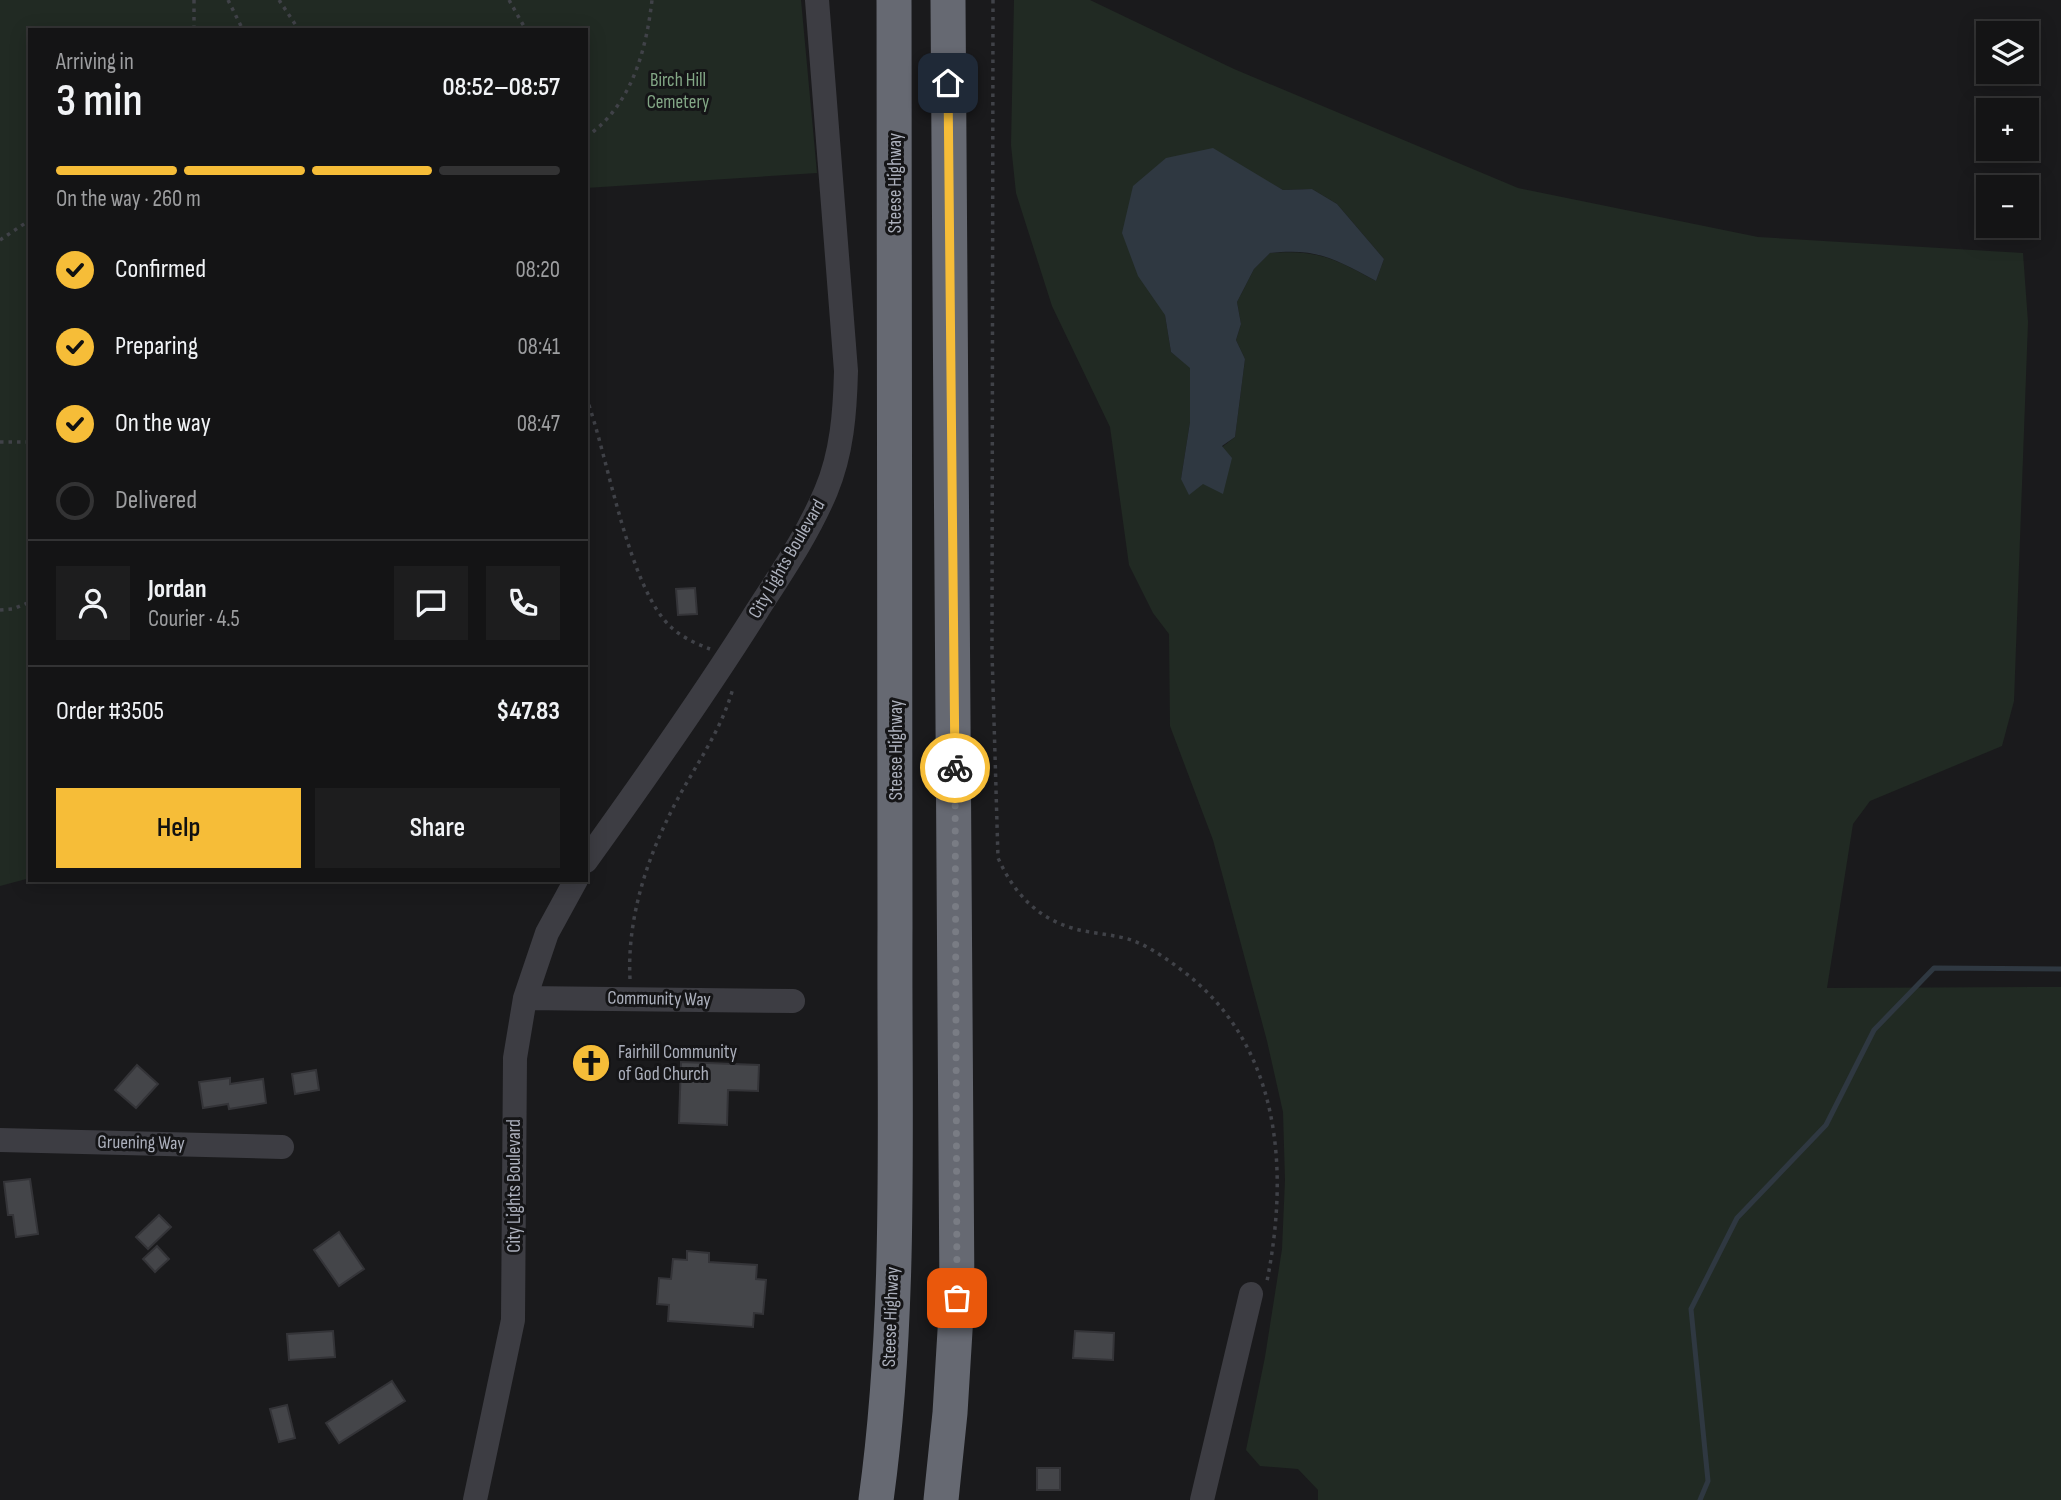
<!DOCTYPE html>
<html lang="en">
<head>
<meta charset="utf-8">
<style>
	body { margin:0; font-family:"Sofia Sans Condensed",sans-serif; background:#1d1d1e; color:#f1f3f6; height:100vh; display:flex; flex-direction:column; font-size:26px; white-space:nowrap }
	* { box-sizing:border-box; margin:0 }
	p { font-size:23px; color:#9d9ea0 }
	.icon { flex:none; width:38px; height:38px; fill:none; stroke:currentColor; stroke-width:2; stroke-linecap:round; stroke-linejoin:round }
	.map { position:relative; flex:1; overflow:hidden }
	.drawer { position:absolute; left:28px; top:28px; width:560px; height:854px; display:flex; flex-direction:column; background:#141415; border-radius:0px; box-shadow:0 4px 18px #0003,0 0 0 2px #333334 }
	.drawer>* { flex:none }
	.buttons { position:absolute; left:1976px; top:21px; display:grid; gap:14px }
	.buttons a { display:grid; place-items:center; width:63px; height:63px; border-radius:0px; background:#141415; box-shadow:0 4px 18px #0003,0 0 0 2px #333334; font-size:35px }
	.pin { position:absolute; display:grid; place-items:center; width:60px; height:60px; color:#fff; margin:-30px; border-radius:14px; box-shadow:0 4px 10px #0006 }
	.courier { position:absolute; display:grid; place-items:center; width:70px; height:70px; margin:-35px; border:5px solid #f6bd38; border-radius:50%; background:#fff; color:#222; box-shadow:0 2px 9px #0007 }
	.summary em { font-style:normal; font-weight:600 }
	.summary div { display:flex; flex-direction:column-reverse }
	.summary { display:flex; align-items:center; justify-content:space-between; height:119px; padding:0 28px }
	h1 { font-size:46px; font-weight:600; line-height:52px }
	.bar { display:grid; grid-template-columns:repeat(4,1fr); gap:10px 7px; align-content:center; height:84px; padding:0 28px }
	.bar i { height:9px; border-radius:5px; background:#333334 }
	.bar .on { background:#f6bd38 }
	.bar p { grid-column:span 4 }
	.line { display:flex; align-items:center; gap:18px; padding:0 28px; border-top:2px solid #333334 }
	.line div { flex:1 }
	.round { display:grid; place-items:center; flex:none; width:74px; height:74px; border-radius:0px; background:#1d1d1e }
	ol { padding:0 28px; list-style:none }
	li { display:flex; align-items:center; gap:21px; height:77px }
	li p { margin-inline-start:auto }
	li .icon { padding:7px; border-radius:50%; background:#f6bd38; color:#111; stroke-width:4 }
	li:last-child { color:#9d9ea0 }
	li i { width:38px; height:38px; border:4px solid #333334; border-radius:50% }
	.action { display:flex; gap:14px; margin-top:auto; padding:14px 28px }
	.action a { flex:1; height:80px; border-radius:0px; background:#f6bd38; color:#111; font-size:28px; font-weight:600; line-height:80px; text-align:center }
	.action a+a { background:#1d1d1e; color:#f1f3f6 }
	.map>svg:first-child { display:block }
	.green { fill:#212a23; fill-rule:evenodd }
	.water { fill:#2f3841 }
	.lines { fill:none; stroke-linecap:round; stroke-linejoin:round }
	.stream { stroke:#2f3841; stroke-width:5 }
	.building { fill:#444549; stroke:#343438; stroke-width:2 }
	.path { stroke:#404248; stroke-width:3.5; stroke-dasharray:3.5 5; stroke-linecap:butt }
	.minor { stroke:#3d3d43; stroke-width:24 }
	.highway { stroke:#666972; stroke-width:35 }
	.done { stroke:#797c84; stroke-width:7; stroke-dasharray:0 12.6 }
	.route { stroke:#f6bd38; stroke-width:9 }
	.labels { text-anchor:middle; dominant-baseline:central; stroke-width:6; stroke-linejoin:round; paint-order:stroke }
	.park-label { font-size:19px; fill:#83a786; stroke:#151517 }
	.street-label { font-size:19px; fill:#acb0bc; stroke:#151517 }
	.poi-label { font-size:19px; fill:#acb0bc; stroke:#151517; text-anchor:start }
</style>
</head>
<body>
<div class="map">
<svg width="2061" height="1500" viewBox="0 0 2061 1500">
	<rect width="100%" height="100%" fill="#1a1a1c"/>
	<!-- green -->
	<path class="green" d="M 0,0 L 801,0 L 817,173 L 586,188 L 586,30 L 30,30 L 30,878 L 0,886 Z
		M 1014,0 L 1090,0 L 1234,69 L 1518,188 L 1758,237 L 2023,253 L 2028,322 L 2014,701 L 2002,746 L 1870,801 L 1853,824 L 1827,988 L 2061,987 L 2061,1500 L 1318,1500 L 1318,1490 L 1298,1469 L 1260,1466 L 1246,1450 L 1265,1357 L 1282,1249 L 1285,1180 L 1283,1112 L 1267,1041 L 1213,840 L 1170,726 L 1169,634 L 1153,613 L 1129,565 L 1110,427 L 1052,306 L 1016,193 L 1011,145 ZM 1252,173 L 1283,190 L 1312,189 L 1337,204 L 1384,259 L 1376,281 C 1335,259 1318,249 1270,253 L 1254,269 L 1237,302 L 1241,324 L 1236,340 L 1245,359 L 1235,437 L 1181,479 L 1190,422 L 1190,367 L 1171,352 L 1165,315 Z"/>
	<!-- water -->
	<path class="water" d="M 1213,148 L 1283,190 L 1312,189 L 1337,204 L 1384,259 L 1376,281 C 1335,259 1318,248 1270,253 L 1254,269 L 1237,302 L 1241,324 L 1236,340 L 1245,359 L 1235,437 L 1222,446 L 1232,458 L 1223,494 L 1203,484 L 1189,495 L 1181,479 L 1190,422 L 1190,368 L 1171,352 L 1165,315 L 1138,276 L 1122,233 L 1133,186 L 1166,158 Z"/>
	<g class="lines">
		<!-- stream -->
		<path class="stream" d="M 1700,1500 L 1708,1481 L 1691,1309 L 1737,1218 L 1826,1125 L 1874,1030 L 1934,968 L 2061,969"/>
	</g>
	<!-- building -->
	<path class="building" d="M 695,588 L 697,614 L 678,615 L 676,589 Z
		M 681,1062 L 759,1065 L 758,1091 L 728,1090 L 727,1125 L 679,1123 Z
		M 137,1065 L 158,1084 L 136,1108 L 115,1090 Z
		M 316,1070 L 319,1090 L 295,1094 L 292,1074 Z
		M 230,1078 L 230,1084 L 263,1079 L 266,1103 L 229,1109 L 228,1104 L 203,1108 L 199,1082 Z
		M 30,1179 L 38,1234 L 16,1237 L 13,1215 L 8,1215 L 4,1182 Z
		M 159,1215 L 171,1227 L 148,1249 L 136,1237 Z
		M 339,1232 L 364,1269 L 339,1286 L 314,1250 Z
		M 157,1246 L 169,1259 L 155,1272 L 143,1259 Z
		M 687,1251 L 709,1253 L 709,1262 L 757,1265 L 756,1279 L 766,1280 L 763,1314 L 754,1313 L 753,1327 L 668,1321 L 669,1305 L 657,1304 L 659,1278 L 671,1279 L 673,1259 L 687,1260 Z
		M 333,1331 L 335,1357 L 289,1360 L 287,1334 Z
		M 1075,1331 L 1114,1333 L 1113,1360 L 1073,1358 Z
		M 392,1381 L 405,1401 L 339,1443 L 326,1423 Z
		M 287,1405 L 295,1438 L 279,1442 L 270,1409 Z
		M 1037,1468 L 1060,1468 L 1060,1490 L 1037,1490 Z"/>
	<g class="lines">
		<!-- path -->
		<path class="path" d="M 194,0 L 194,30
			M 228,0 L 243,30
			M 279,0 L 299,30
			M 509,0 L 526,30
			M 993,0 L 992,652 L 998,858 C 1013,891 1035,917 1072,928 C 1092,934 1115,934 1134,941 C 1154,949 1171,962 1188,975 C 1281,1050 1289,1171 1267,1281
			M 586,137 C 631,106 646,52 652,0
			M 0,240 L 30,220
			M 586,397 C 608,455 628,589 672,628 C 683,638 697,644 710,649
			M 0,442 L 30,442
			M 0,610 L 13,609 L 30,602
			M 630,979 C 627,924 644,867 668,818 C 689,773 720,736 733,688"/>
		<!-- minor -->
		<path class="minor" d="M 586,861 C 645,779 703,697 757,611 C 782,572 808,534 826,491 C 842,453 845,412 846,371 L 817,0
			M 525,998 L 793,1001
			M 0,1140 L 282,1147
			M 475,1500 L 513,1320 L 515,1058 L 525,998 L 547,933 L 576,880
			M 1202,1500 L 1251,1294"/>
		<!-- highway -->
		<path class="highway" d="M 876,1500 C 902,1311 894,1118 895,928 C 897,618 896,309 894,0
			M 941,1500 L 950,1413 L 957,1298 L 948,0"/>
	</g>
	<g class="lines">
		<!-- done -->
		<path class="done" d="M 955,768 L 957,1298"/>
		<!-- route -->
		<path class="route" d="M 948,83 L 955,768"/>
	</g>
	<!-- icons -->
	<defs>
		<g id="church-disc" transform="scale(2.0125)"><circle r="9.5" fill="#f6bd38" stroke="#151517"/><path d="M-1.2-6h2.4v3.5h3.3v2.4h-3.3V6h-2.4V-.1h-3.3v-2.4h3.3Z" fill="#111"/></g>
	</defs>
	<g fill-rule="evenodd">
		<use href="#church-disc" x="591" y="1063"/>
	</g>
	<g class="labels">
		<!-- park labels -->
		<g class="park-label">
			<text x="678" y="80">Birch Hill<tspan x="678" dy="22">Cemetery</tspan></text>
		</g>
		<!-- street labels -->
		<g class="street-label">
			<text transform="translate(895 183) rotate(-90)">Steese Highway</text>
			<text transform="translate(787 559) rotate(-60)">City Lights Boulevard</text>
			<text transform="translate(896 750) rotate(-90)">Steese Highway</text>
			<text transform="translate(659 999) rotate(1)">Community Way</text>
			<text transform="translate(141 1143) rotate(1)">Gruening Way</text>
			<text transform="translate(514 1186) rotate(-90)">City Lights Boulevard</text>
			<text transform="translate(891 1317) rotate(-88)">Steese Highway</text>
		</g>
		<!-- poi labels -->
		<g class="poi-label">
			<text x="618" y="1052">Fairhill Community<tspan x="618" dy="22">of God Church</tspan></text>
		</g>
	</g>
</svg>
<div class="buttons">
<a><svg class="icon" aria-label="layers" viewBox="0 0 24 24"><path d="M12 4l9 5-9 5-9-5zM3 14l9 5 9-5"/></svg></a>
<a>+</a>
<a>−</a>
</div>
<div class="pin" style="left:957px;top:1298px;background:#ea580c"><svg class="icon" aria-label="bag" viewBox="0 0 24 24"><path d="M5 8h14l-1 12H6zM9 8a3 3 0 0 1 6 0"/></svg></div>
<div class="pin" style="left:948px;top:83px;background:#1f2937"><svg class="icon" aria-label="home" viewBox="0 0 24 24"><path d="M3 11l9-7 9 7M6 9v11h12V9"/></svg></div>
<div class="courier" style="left:955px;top:768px"><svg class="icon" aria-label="bike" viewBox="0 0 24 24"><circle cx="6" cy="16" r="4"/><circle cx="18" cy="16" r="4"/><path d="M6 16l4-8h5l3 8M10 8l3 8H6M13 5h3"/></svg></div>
<section class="drawer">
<div class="summary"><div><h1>3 min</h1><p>Arriving in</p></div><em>08:52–08:57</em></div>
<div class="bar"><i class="on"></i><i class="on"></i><i class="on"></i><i></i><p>On the way · 260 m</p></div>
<ol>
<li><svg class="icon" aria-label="check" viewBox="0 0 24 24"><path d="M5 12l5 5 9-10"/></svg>Confirmed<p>08:20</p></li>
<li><svg class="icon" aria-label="check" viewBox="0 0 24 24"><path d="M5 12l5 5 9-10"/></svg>Preparing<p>08:41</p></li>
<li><svg class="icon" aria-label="check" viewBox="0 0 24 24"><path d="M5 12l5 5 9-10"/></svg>On the way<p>08:47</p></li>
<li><i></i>Delivered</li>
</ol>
<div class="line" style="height:126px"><a class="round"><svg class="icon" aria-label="person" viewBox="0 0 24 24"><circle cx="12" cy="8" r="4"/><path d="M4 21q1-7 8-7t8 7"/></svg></a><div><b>Jordan</b><p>Courier · 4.5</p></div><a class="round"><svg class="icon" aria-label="chat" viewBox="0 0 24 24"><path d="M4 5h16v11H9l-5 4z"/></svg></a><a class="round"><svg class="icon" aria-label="phone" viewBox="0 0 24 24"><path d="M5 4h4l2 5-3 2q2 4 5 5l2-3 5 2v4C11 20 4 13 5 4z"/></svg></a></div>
<div class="line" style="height:91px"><div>Order #3505</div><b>$47.83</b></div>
<div class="action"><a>Help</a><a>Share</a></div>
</section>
</div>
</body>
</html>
